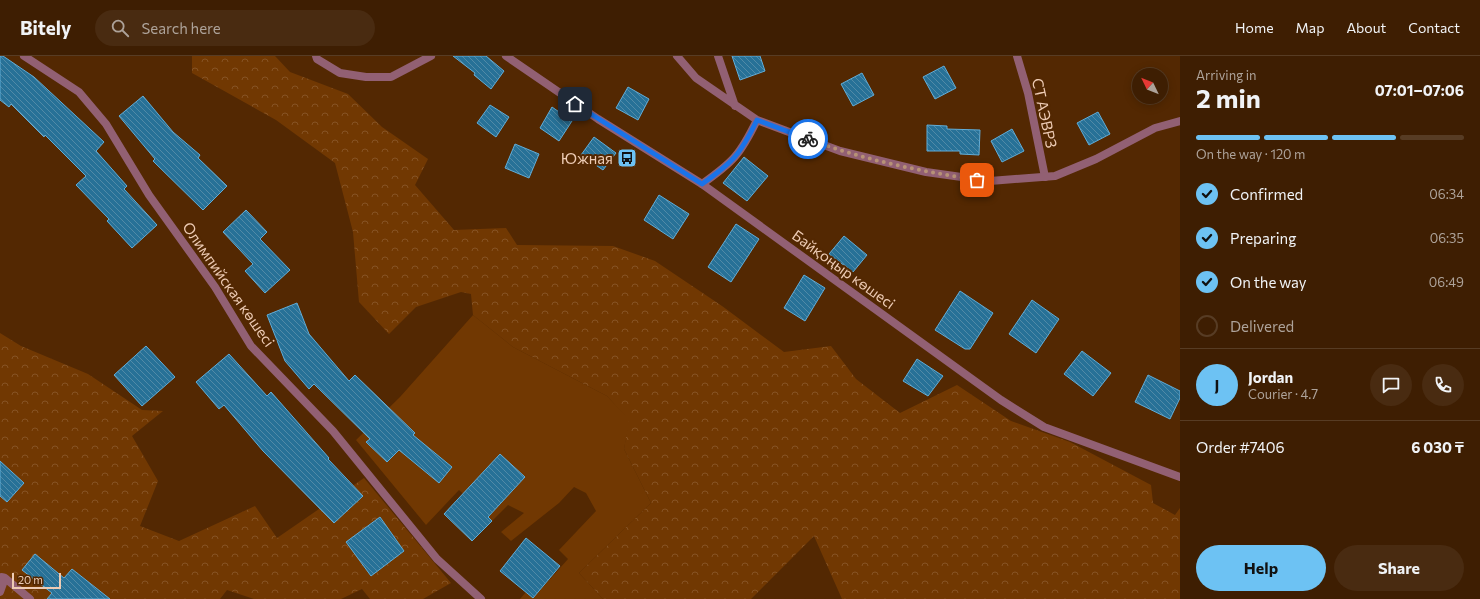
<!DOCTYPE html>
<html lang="en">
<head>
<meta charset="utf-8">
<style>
	body { margin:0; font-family:Commissioner,sans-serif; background:#492b11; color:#f1f3f6; height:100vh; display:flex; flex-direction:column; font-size:15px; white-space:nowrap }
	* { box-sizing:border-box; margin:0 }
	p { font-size:13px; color:#ada299 }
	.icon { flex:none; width:22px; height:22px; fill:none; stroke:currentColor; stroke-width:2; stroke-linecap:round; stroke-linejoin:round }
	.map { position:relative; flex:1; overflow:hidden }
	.side { display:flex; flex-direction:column; background:#3e1e02; width:300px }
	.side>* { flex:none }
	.needle { width:26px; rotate:313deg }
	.fabs { position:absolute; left:1132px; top:12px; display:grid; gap:8px }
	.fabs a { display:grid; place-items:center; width:36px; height:36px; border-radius:50%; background:#3e1e02; box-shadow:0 2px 10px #0003,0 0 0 1px #573c24; font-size:20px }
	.scale { position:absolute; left:12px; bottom:10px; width:49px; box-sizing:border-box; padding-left:4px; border:2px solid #edcbb4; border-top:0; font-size:11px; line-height:14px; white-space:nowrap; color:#edcbb4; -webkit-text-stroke:3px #532802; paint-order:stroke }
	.pin { position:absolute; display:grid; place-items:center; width:34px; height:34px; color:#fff; margin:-17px; border-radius:8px; box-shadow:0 2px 6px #0006 }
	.courier { position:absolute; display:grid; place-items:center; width:40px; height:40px; margin:-20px; border:3px solid #1a73e8; border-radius:50%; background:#fff; color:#222; box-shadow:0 1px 5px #0007 }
	.headline em { font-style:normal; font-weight:700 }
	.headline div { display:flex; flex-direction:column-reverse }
	.headline { display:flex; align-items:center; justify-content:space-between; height:68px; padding:0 16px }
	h1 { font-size:26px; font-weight:700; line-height:30px }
	.bar { display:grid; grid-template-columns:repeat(4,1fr); gap:6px 4px; align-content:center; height:48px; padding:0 16px }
	.bar i { height:5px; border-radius:3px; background:#573c24 }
	.bar .on { background:#6dc2f3 }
	.bar p { grid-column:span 4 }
	.line { display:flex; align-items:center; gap:10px; padding:0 16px; border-top:1px solid #573c24 }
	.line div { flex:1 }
	.round { display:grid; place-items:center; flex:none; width:42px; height:42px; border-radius:21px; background:#492b11 }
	ol { padding:0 16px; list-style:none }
	li { display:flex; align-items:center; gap:12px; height:44px }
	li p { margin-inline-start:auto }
	li .icon { padding:4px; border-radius:50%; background:#6dc2f3; color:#111; stroke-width:4 }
	li:last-child { color:#ada299 }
	li i { width:22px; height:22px; border:2px solid #573c24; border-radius:50% }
	.cta { display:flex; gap:8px; margin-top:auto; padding:8px 16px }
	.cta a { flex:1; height:46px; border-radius:24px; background:#6dc2f3; color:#111; font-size:16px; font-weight:700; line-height:46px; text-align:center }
	.cta a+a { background:#492b11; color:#f1f3f6 }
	header { display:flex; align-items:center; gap:24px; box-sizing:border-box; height:56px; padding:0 20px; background:#3e1e02; border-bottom:1px solid #573c24 }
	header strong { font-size:19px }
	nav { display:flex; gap:22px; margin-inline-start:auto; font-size:14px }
	.search { width:280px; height:36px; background:#492b11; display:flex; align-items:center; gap:10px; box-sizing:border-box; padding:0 14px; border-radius:22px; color:#ada299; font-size:15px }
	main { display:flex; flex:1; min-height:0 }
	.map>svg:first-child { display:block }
	.green { fill:#713802 }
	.forest { fill:url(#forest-crowns) }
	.building { fill:url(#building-back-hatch); stroke:#61add8 }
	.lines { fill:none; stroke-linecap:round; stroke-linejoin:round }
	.service { stroke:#926073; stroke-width:8 }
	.minor { stroke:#926073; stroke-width:8 }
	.tertiary { stroke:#926073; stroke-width:8 }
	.done { stroke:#b79276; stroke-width:4; stroke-dasharray:0 7.2 }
	.route { stroke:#1a73e8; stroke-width:5 }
	.labels { text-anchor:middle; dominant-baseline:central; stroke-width:4; stroke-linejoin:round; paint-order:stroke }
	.street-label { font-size:15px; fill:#edcbb4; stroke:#532802 }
	.poi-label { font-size:15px; fill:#edcbb4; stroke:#532802; text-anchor:end }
</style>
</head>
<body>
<header>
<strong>Bitely</strong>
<div class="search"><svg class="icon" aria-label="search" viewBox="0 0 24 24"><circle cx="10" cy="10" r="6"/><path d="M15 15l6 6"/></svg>Search here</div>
<nav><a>Home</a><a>Map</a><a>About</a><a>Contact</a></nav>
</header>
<main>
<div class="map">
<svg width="1180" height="543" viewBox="0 0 1180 543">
	<defs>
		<pattern id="forest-crowns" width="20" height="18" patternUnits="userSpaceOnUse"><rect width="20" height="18" fill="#713802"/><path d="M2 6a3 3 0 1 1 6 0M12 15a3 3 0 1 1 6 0" fill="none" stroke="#865324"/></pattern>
		<pattern id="building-back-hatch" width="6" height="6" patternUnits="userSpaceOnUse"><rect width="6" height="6" fill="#277197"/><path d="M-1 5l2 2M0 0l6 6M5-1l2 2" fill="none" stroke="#518aa7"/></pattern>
	</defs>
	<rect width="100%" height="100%" fill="#532802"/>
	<!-- green -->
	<path class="green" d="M 473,259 L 513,291 L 607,340 L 630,364 L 624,393 L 651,447 L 579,517 L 603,543 L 520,543 L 526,536 L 533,542 L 568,503 L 559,494 L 596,455 L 586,437 L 574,431 L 559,447 L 511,485 L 501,476 L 524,457 L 508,449 L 492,465 L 459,434 L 426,469 L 356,384 L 400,341 Z"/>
	<!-- forest -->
	<path class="forest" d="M 192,0 L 275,0 L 290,16 L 348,38 L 382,71 L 428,103 L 415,129 L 454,174 L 506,172 L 517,189 L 613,190 L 655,205 L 722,250 L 784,296 L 831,290 L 856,323 L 900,357 L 957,329 L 1011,365 L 1070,386 L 1151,429 L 1153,447 L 1175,459 L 1180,452 L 1180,543 L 842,543 L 814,480 L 751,543 L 603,543 L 579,517 L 651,447 L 624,393 L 629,364 L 607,340 L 513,291 L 473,259 L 471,238 L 461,236 L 416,251 L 389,278 L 359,246 L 353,176 L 335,107 L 276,64 L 192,17 Z
		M 0,277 L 21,290 L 88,318 L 142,354 L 163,355 L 132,380 L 158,425 L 140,470 L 179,485 L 255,450 L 277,482 L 364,422 L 451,527 L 423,543 L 370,543 L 362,533 L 341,543 L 254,543 L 227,534 L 220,543 L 0,543 Z"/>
	<!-- building -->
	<path class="building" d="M 0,0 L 3,0 L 34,21 L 104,86 L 96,95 L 127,130 L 124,133 L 157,169 L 132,192 L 107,165 L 109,163 L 76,129 L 86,120 L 45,79 L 44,81 L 11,48 L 9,51 L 0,44 Z
		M 453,0 L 486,0 L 504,15 L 491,33 L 474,19 L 475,17 Z
		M 732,0 L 760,0 L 765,15 L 740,24 Z
		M 944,10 L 956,32 L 935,43 L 923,21 Z
		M 862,17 L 874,39 L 853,50 L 841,28 Z
		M 628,31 L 649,43 L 638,64 L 616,52 Z
		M 143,40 L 173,76 L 200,99 L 198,102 L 227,130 L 203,154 L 153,105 L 155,103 L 119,60 Z
		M 490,49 L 509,61 L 496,81 L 477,67 Z
		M 552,51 L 572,65 L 559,85 L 540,72 Z
		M 1098,56 L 1110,78 L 1089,89 L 1077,67 Z
		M 927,69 L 947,70 L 947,73 L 980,74 L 979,99 L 960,98 L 960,95 L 927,95 Z
		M 1012,73 L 1024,95 L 1002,106 L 991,85 Z
		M 594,81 L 616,97 L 603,114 L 581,99 Z
		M 515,88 L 539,98 L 529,122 L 505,112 Z
		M 744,101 L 768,120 L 747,145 L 723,127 Z
		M 659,139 L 689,158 L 673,183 L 644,164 Z
		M 246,154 L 267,176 L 260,183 L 290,214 L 265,237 L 245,215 L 253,208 L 223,176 Z
		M 736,168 L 759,183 L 731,226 L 708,211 Z
		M 844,180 L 867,199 L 853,216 L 829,198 Z
		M 804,219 L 825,232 L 805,265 L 784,252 Z
		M 960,235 L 993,257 L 970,293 L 965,293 L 935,274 Z
		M 1032,244 L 1059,263 L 1036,297 L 1009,278 Z
		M 297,247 L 309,278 L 349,325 L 355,319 L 415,377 L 413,379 L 452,411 L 439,427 L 399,394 L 387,406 L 366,386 L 370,383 L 314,328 L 309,333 L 285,305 L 267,259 Z
		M 146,290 L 175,321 L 142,350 L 114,319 Z
		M 1082,295 L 1111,317 L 1093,340 L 1064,318 Z
		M 229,298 L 267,340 L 271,336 L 329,402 L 328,403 L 363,440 L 334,467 L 263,395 L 224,349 L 219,353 L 196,326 Z
		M 917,303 L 943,320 L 928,340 L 903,325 Z
		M 1148,319 L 1180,335 L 1180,342 L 1170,363 L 1135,346 Z
		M 500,398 L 525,421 L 488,461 L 492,465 L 472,485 L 444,458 Z
		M 0,405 L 24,427 L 7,446 L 0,440 Z
		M 380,461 L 404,495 L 371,520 L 346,486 Z
		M 526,482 L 560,510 L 533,542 L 500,515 Z
		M 35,498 L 64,522 L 72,513 L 110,543 L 47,543 L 52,537 L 22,514 Z"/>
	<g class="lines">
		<!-- service -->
		<path class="service" d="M 1017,0 L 1028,37 L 1045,121
			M 5,522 L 30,543
			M 0,536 L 5,522 L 2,521"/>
		<!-- minor -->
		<path class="minor" d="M 24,0 L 79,36 L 106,68 L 149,139 L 215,231 L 251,290 L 333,375 L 437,503 L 481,543
			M 316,0 L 317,3 L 340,17 L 366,21 L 391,21 L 431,0
			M 677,0 L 696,22 L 757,64 L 840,95 L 926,116 L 990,125 L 1055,120 L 1096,103 L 1155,72 L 1180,65
			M 718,0 L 735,50
			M 702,128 C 733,106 740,99 757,64"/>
		<!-- tertiary -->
		<path class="tertiary" d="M 506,0 L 598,63 L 702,128 L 1001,344 L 1044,371 L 1180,421"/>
	</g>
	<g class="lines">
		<!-- done -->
		<path class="done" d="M 808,83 C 863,104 920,115 977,124"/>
		<!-- route -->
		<path class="route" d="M 575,48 L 702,128 C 733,106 740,99 757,64 L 808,83"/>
	</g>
	<!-- icons -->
	<defs>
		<g id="bus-square" transform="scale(1)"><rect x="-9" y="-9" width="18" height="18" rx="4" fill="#6dc2f3" stroke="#532802"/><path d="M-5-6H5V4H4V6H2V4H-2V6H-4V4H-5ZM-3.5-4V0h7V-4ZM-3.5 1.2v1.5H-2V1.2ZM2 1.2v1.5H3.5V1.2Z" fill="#111"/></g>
	</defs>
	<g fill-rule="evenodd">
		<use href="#bus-square" x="627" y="102"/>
	</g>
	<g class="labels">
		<!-- street labels -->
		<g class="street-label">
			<text transform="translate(1045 57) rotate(78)">СТ АЭВРЗ</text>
			<text transform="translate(844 213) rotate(36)">Байқоңыр көшесі</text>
			<text transform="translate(229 228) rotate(55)">Олимпийская көшесі</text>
		</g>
		<!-- poi labels -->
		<g class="poi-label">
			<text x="613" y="102">Южная</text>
		</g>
	</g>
</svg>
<div class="fabs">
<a><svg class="needle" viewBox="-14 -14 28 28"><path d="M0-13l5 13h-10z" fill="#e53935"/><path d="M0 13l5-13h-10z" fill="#ada299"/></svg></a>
</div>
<div class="scale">20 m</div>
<div class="pin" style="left:977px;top:124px;background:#ea580c"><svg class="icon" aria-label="bag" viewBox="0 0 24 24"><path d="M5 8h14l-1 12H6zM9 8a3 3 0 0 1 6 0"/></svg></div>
<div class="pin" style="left:575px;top:48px;background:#1f2937"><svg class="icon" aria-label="home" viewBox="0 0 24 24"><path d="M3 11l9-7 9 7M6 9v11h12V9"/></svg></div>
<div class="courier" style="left:808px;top:83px"><svg class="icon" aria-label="bike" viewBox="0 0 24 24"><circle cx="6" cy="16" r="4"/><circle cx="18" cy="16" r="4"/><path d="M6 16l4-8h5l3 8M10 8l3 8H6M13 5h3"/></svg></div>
</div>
<section class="side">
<div class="headline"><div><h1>2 min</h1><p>Arriving in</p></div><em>07:01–07:06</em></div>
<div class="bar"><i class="on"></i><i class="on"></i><i class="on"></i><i></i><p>On the way · 120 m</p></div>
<ol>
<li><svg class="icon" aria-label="check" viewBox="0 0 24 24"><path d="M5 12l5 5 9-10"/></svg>Confirmed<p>06:34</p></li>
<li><svg class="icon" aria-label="check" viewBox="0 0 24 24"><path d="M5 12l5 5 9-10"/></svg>Preparing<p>06:35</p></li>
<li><svg class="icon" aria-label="check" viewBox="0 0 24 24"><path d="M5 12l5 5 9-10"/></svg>On the way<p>06:49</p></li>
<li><i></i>Delivered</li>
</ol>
<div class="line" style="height:72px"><b class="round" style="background:#6dc2f3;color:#111">J</b><div><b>Jordan</b><p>Courier · 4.7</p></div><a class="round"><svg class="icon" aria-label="chat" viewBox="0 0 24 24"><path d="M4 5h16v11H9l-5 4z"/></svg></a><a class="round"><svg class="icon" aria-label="phone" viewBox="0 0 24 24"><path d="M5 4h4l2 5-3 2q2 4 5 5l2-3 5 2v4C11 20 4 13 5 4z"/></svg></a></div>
<div class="line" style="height:52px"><div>Order #7406</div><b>6 030 ₸</b></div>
<div class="cta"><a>Help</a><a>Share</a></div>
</section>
</main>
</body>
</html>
